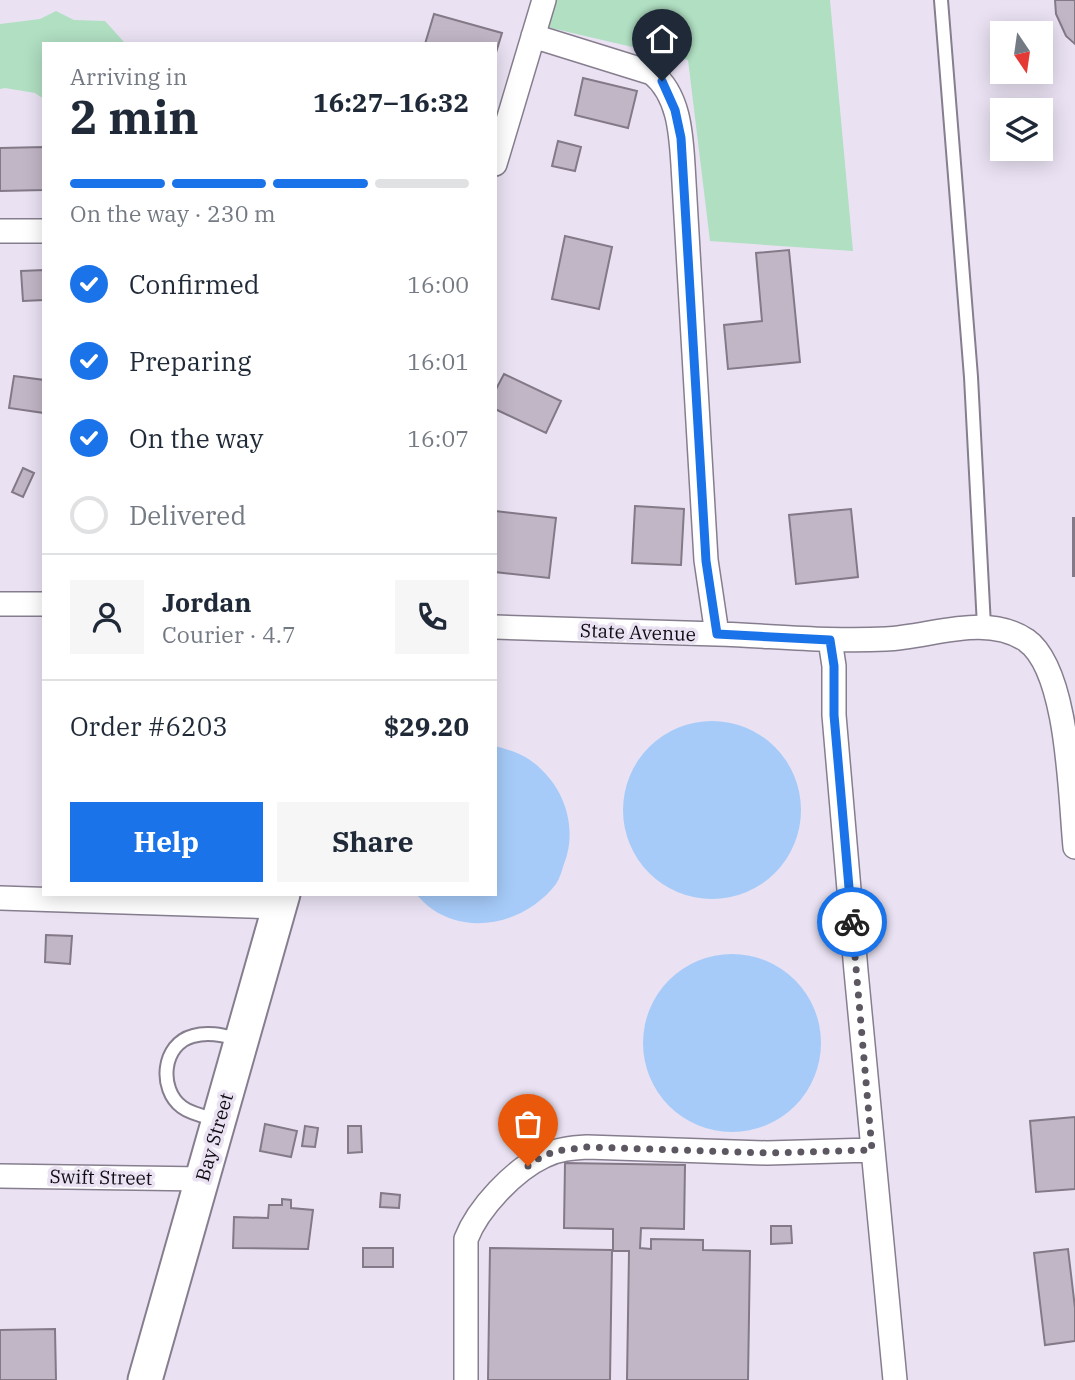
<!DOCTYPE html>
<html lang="en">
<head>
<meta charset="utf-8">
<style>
	body { margin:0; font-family:"IBM Plex Serif",serif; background:#f6f6f7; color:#1f2937; height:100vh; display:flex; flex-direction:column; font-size:26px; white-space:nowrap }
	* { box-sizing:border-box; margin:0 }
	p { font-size:23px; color:#747a83 }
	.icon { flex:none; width:38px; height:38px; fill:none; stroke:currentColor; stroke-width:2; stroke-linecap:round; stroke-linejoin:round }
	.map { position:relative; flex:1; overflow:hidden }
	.details { position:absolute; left:42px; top:42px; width:455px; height:854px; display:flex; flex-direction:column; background:#fff; border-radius:0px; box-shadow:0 4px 18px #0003 }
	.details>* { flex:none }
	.needle { width:46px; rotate:167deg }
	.controls { position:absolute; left:990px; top:21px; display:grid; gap:14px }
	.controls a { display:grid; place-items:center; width:63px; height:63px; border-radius:0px; background:#fff; box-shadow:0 4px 18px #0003; font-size:35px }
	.pin { position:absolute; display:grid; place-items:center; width:60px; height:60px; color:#fff; margin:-72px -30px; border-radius:50% 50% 50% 0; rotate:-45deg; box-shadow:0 0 7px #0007 }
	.pin .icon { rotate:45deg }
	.courier { position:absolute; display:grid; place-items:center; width:70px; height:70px; margin:-35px; border:5px solid #1a73e8; border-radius:50%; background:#fff; color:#222; box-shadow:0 2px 9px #0007 }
	.head em { font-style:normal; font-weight:700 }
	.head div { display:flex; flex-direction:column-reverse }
	.head { display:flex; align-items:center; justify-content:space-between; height:119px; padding:0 28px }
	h1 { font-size:46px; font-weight:700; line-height:52px }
	.bar { display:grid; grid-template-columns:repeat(4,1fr); gap:10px 7px; align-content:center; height:84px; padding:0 28px }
	.bar i { height:9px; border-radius:5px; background:#e0e1e3 }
	.bar .on { background:#1a73e8 }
	.bar p { grid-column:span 4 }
	.line { display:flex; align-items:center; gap:18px; padding:0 28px; border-top:2px solid #e0e1e3 }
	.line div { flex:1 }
	.round { display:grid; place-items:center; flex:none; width:74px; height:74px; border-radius:0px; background:#f6f6f7 }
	ol { padding:0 28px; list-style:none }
	li { display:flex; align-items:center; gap:21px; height:77px }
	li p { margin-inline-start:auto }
	li .icon { padding:7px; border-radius:50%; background:#1a73e8; color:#fff; stroke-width:4 }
	li:last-child { color:#747a83 }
	li i { width:38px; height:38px; border:4px solid #e0e1e3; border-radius:50% }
	.primary-button { display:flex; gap:14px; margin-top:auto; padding:14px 28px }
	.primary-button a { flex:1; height:80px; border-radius:0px; background:#1a73e8; color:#fff; font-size:28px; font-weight:700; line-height:80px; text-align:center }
	.primary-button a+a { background:#f6f6f7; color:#1f2937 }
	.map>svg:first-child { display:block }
	.green { fill:#b0dfc2 }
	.water { fill:#a6cbf9 }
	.building { fill:#c1b6c6; stroke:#837987; stroke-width:2 }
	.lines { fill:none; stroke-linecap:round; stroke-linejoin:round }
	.service-casing { stroke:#867e8e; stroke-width:16 }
	.minor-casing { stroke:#867e8e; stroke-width:26 }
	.secondary-casing { stroke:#867e8e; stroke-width:37 }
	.service { stroke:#fff; stroke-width:12 }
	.minor { stroke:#fff; stroke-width:23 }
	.secondary { stroke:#fff; stroke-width:33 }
	.done { stroke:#5c5761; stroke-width:7; stroke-dasharray:0 12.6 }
	.route { stroke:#1a73e8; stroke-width:9 }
	.labels { text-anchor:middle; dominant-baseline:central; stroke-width:7; stroke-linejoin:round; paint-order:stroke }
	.street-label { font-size:19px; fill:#0f0c12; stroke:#eae2f3 }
</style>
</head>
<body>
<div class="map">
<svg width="1075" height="1380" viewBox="0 0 1075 1380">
	<rect width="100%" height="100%" fill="#eae2f3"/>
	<!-- green -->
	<path class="green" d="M 545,0 L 830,0 L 853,251 L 710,241 L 688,60 L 538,25 Z
		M 56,11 L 74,20 L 105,21 L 124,42 L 131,44 L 44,44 L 44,99 L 35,93 L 5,88 L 0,89 L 0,24 L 40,19 Z"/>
	<!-- water -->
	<path class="water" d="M623 810a89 89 0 1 1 178 0a89 89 0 1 1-178 0Z
		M 495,746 C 506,749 521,753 530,760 C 563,783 579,826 564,864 C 562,870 560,878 556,884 C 528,921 472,937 432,909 C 426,905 421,899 416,894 L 495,894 Z
		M643 1043a89 89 0 1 1 178 0a89 89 0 1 1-178 0Z"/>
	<!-- building -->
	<path class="building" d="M 1055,0 L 1075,0 L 1075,44 L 1066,36 L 1056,14 Z
		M 434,14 L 502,33 L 495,56 L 495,44 L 425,44 Z
		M 583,78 L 637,91 L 628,128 L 575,115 Z
		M 558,141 L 581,147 L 575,171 L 552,166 Z
		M 44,147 L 44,190 L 0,191 L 0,148 Z
		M 565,236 L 612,247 L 599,309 L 552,299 Z
		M 789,250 L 800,362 L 728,369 L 724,325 L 762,321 L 756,253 Z
		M 44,270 L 44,300 L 23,301 L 21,271 Z
		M 504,374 L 561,401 L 546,433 L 495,409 L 495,391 Z
		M 14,376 L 44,380 L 44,413 L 9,408 Z
		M 23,468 L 34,473 L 23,497 L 12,492 Z
		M 635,506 L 684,509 L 681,565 L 632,563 Z
		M 851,509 L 858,577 L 796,584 L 789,515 Z
		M 495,511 L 556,518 L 549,578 L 495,572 Z
		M 1073,518 L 1075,518 L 1075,576 L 1073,576 Z
		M 46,935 L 72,936 L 70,964 L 45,962 Z
		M 1075,1117 L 1075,1189 L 1036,1192 L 1030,1121 Z
		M 265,1124 L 297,1131 L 291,1157 L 260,1151 Z
		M 305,1126 L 318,1128 L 315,1147 L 302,1146 Z
		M 348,1126 L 361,1126 L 362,1152 L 348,1153 Z
		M 565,1163 L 685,1165 L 684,1229 L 641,1228 L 640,1248 L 651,1249 L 651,1239 L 703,1240 L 703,1250 L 750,1251 L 748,1380 L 627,1380 L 629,1251 L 613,1251 L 613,1229 L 564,1228 Z
		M 381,1193 L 400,1195 L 399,1208 L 380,1207 Z
		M 282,1199 L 291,1200 L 291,1208 L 313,1210 L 308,1249 L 233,1248 L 234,1217 L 268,1218 L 269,1205 L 282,1205 Z
		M 771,1226 L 791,1226 L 792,1243 L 771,1244 Z
		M 363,1248 L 393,1248 L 393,1267 L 363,1267 Z
		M 490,1248 L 612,1250 L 610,1380 L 488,1380 Z
		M 1068,1249 L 1075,1308 L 1075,1341 L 1045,1345 L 1034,1253 Z
		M 55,1329 L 56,1380 L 0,1380 L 0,1330 Z"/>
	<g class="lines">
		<!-- service casing -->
		<g class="service-casing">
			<path id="service" d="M 941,0 L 971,377 L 984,626
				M 218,1120 C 207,1117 191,1114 182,1107 C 158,1089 162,1044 193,1036 C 210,1031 225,1036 242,1040"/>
		</g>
		<!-- minor casing -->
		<g class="minor-casing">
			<path id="minor" d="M 533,36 L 652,73 C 679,95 681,133 683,165 L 706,560 L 717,634
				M 495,164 L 544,0
				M 0,231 L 44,231
				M 0,604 L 44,604
				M 495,627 C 569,630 643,632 717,634 C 774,636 830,642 886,639 C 931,637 985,613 1026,640 C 1069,670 1070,797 1075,847
				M 830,640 L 834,666 L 834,715 L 856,971 L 895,1380
				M 0,898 L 280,907
				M 0,1176 L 203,1179
				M 466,1380 L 466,1239 C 478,1208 514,1170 544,1156 C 558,1149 572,1148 587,1147 L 767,1153 L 872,1150"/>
		</g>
		<!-- secondary casing -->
		<g class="secondary-casing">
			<path id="secondary" d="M 145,1380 L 283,894"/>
		</g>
		<!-- service -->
		<use href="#service" class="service"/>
		<!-- minor -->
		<use href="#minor" class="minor"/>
		<!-- secondary -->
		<use href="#secondary" class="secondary"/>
	</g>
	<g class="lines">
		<!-- done -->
		<path class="done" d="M 528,1166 L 541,1157 L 556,1151 L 587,1147 L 767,1153 L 872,1150 L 852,922"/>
		<!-- route -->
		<path class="route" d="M 662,81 L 675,110 L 681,138 L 706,561 L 717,634 L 830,640 L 834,666 L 834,715 L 852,922"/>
	</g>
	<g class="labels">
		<!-- street labels -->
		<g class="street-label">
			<text transform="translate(638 632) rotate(2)">State Avenue</text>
			<text transform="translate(214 1137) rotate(-74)">Bay Street</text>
			<text transform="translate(101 1177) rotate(1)">Swift Street</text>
		</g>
	</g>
</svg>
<div class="controls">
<a><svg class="needle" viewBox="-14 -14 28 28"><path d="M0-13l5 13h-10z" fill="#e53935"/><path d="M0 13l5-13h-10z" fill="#747a83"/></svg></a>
<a><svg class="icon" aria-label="layers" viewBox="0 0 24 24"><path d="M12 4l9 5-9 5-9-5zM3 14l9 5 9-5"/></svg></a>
</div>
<div class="pin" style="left:528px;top:1166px;background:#ea580c"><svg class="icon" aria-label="bag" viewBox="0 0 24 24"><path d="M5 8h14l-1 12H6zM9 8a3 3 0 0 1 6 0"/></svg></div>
<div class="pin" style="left:662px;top:81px;background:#1f2937"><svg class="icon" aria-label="home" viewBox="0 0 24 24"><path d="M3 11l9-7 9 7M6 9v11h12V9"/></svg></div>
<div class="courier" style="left:852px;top:922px"><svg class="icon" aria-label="bike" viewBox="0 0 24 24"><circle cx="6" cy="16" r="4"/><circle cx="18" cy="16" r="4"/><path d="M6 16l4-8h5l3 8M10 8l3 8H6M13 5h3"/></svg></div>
<section class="details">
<div class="head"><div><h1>2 min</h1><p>Arriving in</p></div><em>16:27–16:32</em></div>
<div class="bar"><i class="on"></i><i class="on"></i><i class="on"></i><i></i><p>On the way · 230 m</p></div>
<ol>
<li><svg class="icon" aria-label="check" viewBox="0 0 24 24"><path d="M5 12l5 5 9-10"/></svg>Confirmed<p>16:00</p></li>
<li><svg class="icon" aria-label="check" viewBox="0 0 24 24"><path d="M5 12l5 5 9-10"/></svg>Preparing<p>16:01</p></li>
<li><svg class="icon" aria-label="check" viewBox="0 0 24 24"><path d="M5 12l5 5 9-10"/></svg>On the way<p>16:07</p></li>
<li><i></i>Delivered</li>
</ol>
<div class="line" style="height:126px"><a class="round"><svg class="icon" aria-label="person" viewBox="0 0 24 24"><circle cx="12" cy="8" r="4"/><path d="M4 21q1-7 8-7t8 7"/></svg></a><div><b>Jordan</b><p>Courier · 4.7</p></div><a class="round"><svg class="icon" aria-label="phone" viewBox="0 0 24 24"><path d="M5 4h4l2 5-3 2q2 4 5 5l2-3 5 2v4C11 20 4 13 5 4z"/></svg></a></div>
<div class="line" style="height:91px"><div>Order #6203</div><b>$29.20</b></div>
<div class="primary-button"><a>Help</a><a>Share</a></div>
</section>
</div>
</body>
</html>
